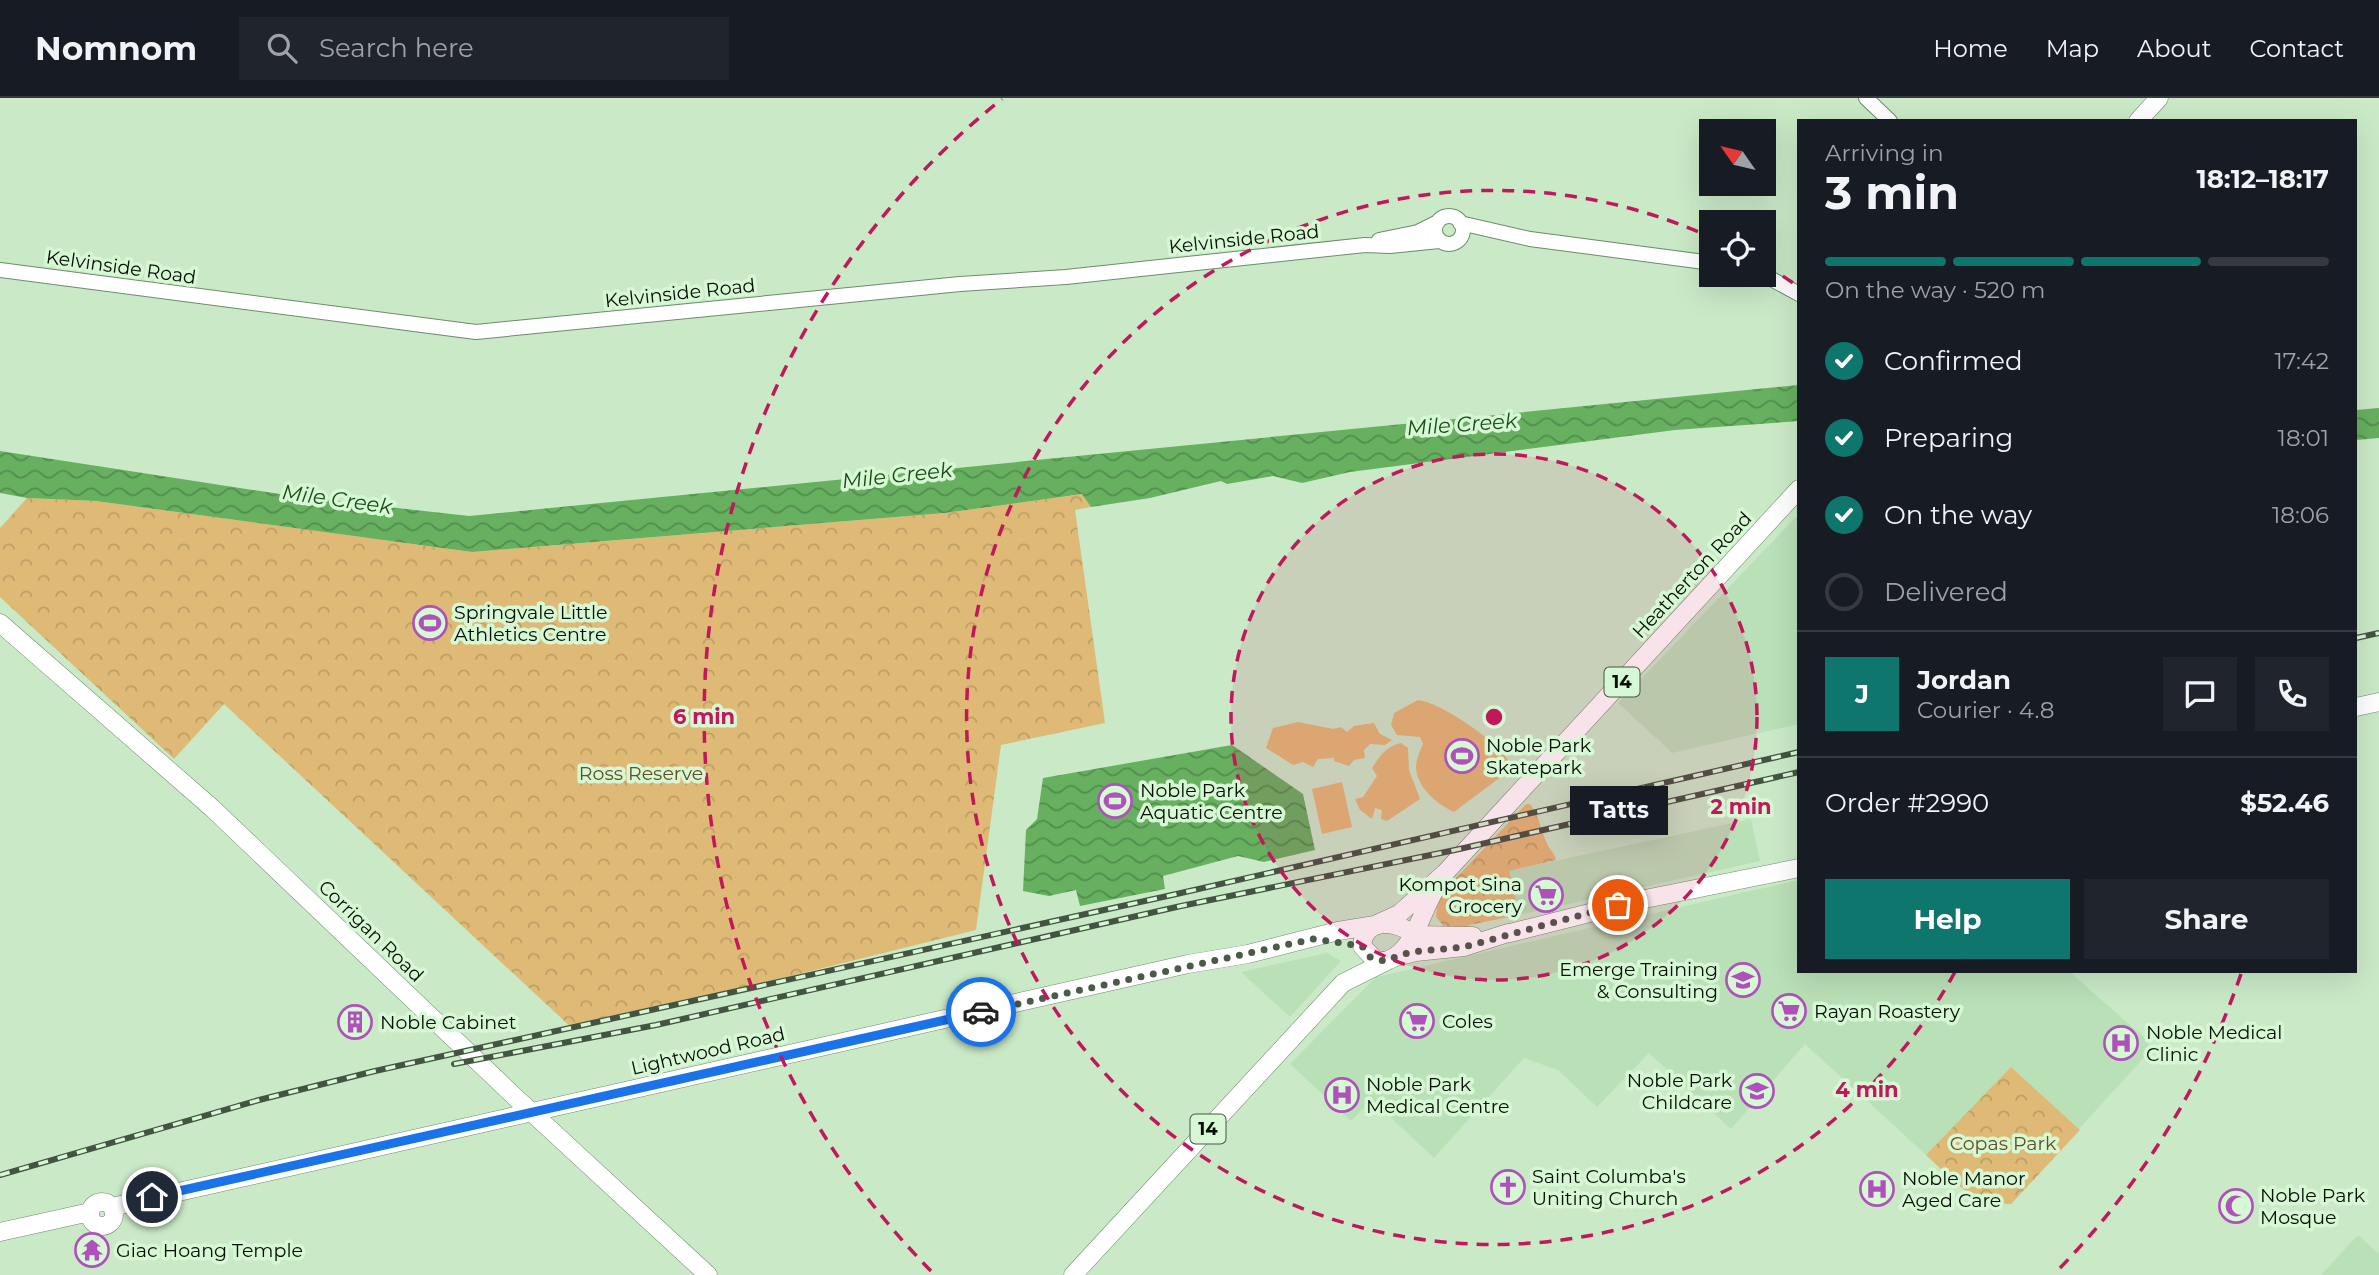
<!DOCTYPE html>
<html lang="en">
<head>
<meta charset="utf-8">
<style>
	body { margin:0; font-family:Montserrat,sans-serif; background:#20242c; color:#f1f3f6; height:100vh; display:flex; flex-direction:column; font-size:26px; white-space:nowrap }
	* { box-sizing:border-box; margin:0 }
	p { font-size:23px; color:#9ea1a6 }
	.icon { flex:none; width:38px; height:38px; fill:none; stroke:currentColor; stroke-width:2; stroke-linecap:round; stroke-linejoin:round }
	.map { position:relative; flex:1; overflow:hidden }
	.drawer { position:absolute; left:1797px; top:21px; width:560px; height:854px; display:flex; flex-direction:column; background:#171b24; border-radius:0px; box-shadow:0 7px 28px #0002 }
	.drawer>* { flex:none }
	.needle { width:46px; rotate:304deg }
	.fabs { position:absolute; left:1699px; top:21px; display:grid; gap:14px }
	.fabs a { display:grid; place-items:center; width:77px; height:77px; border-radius:0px; background:#171b24; box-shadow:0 7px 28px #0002; font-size:35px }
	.pin { position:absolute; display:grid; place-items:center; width:60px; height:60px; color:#fff; margin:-30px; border:4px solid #fff; border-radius:50%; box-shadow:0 2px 7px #0007 }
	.courier { position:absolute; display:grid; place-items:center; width:70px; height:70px; margin:-35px; border:5px solid #1a73e8; border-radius:50%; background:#fff; color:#222; box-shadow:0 2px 9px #0007 }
	.bubble { position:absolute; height:49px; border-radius:0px; background:#171b24; box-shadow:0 7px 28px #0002; font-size:23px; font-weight:700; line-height:49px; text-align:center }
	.summary em { font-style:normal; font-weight:700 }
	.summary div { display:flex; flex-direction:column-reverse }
	.summary { display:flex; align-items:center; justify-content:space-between; height:119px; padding:0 28px }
	h1 { font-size:46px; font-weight:700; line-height:52px }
	.bar { display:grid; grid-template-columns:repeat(4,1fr); gap:10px 7px; align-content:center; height:84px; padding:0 28px }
	.bar i { height:9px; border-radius:5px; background:#363941 }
	.bar .active { background:#0f766e }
	.bar p { grid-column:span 4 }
	.line { display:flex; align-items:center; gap:18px; padding:0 28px; border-top:2px solid #363941 }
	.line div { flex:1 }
	.round { display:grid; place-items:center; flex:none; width:74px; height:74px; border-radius:0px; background:#20242c }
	ol { padding:0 28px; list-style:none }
	li { display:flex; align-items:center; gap:21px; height:77px }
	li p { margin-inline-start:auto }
	li .icon { padding:7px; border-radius:50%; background:#0f766e; color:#fff; stroke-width:4 }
	li:last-child { color:#9ea1a6 }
	li i { width:38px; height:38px; border:4px solid #363941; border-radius:50% }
	.button { display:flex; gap:14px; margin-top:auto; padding:14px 28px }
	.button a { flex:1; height:80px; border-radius:0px; background:#0f766e; color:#fff; font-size:28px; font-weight:700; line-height:80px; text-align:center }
	.button a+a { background:#20242c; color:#f1f3f6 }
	header { display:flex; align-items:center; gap:42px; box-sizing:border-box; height:98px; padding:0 35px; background:#171b24; border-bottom:2px solid #363941 }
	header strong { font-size:33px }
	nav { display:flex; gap:38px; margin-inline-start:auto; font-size:24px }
	.search { width:490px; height:63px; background:#20242c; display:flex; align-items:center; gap:18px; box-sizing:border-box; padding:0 24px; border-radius:0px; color:#9ea1a6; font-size:26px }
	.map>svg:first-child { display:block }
	.built { fill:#bae0b7 }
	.grass { fill:#deba76 }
	.forest { fill:url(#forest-crowns) }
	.water { fill:url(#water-waves) }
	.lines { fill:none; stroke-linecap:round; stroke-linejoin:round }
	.minor-casing { stroke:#6e8b6b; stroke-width:16 }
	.major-casing { stroke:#6e8b6b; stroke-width:19 }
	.minor { stroke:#fff; stroke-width:14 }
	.major { stroke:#fff; stroke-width:18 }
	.rail-casing { stroke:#445442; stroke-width:6 }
	.rail { stroke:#d7f8d4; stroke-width:3.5; stroke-dasharray:10; stroke-linecap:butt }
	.done { stroke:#4a5b48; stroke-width:7; stroke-dasharray:0 12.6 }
	.route { stroke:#1a73e8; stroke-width:9 }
	.ring { fill:none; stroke:#c2185b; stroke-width:3.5; stroke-dasharray:12 9 }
	.labels { text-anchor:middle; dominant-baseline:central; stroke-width:7; stroke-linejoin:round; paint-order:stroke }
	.shield { fill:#d7f8d4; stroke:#445442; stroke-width:2 }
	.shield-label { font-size:18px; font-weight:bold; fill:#050e04 }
	.street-label { font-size:19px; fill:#050e04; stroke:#d7f8d4 }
	.poi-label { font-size:19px; fill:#050e04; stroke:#d7f8d4; text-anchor:start }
	.park-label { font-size:19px; fill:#644e24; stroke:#d7f8d4 }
	.water-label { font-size:21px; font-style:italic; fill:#1a4c17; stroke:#d7f8d4 }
	.centre { fill:#c2185b; stroke:#d7f8d4; stroke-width:3.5 }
	.ring-label { font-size:21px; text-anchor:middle; font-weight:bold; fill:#c2185b; stroke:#d7f8d4; stroke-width:7; stroke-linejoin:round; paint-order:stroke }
</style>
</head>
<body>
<header>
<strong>Nomnom</strong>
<div class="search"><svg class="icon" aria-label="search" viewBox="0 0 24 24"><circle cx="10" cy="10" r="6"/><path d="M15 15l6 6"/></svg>Search here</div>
<nav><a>Home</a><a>Map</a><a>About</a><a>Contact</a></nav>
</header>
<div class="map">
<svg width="2379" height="1177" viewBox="0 0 2379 1177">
	<defs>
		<pattern id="forest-crowns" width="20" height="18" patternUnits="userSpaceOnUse" patternTransform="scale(1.75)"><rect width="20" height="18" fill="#deba76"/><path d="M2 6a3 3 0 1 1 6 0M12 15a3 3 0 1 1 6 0" fill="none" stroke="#bd9f64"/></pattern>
		<pattern id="water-waves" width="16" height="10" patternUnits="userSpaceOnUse" patternTransform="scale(1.75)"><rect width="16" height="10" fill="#66b060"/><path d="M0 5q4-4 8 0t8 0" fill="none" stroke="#528e4d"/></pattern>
	</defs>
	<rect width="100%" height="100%" fill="#caeac7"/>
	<!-- built -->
	<path class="built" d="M 1797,418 L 1799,626 L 1672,655 L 1618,605 Z
		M 1751,721 L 1760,763 L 1519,817 L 1508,773 Z
		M 1799,782 L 1799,873 L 2077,873 L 2072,876 L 2147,942 L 2150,949 L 2148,955 L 2011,1106 L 1992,1106 L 1971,1098 L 1805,946 L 1731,1031 L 1649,955 L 1597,1009 L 1558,972 L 1524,960 L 1434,1060 L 1372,1002 L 1351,1023 L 1290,966 L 1376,879 Z
		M 1327,855 L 1341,863 L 1290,919 L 1241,874 Z
		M 2358,1137 L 2379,1156 L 2379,1177 L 2321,1177 Z"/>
	<!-- grass -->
	<path class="grass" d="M 1418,602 C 1442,605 1495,642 1508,662 L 1506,675 L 1454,714 C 1436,706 1411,685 1417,662 C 1418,656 1421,651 1423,646 L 1420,639 L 1397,637 L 1391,627 L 1394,615 Z
		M 1298,624 L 1333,631 L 1341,629 L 1347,634 L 1354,628 L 1374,625 L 1380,636 L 1392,642 L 1385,647 L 1370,646 L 1364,652 L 1365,660 L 1354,662 L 1349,668 L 1334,663 L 1334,660 L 1318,661 L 1313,669 L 1303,664 L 1293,667 L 1266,650 L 1273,630 Z
		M 1401,645 L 1408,650 L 1409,672 L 1420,701 L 1387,723 L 1381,721 L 1382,712 L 1375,710 L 1372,721 L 1360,712 L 1355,701 L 1363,699 L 1377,678 L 1372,670 C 1380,658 1386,648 1401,645 Z
		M 1342,684 L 1352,729 L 1322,736 L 1312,691 Z"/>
	<!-- forest -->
	<path class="forest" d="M 1083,396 L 1091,409 L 1075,412 L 1105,625 L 1001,647 L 976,832 L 574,932 L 224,606 L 174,661 L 0,499 L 0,430 L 27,400 L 96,403 L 472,454 L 945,415 Z
		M 1526,706 L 1530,706 C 1540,719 1540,730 1546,743 C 1549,752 1554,753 1556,762 L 1509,773 L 1519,817 L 1469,827 L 1465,832 L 1446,831 L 1436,819 L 1438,799 Z
		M 2011,969 L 2080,1032 L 2011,1106 C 1970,1105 1955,1084 1926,1057 Z"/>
	<!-- water -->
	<path class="water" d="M 1799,287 L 1799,323 L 1675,332 L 1350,374 L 1302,385 L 1273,378 L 1227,386 L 1221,383 L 1150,400 L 1091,409 L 1082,396 L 945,415 L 472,454 L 96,403 L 27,400 L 0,395 L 0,353 L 299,399 L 469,418 Z
		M 2379,310 L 2379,340 L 2356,342 L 2356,312 Z
		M 1232,647 L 1303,696 L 1315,752 L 1264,764 L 1238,758 L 1163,778 L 1165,791 L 1080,808 L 1076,792 L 1049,798 L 1023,793 L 1026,732 L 1037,721 L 1043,680 Z"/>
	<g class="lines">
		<!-- minor casing -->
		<g class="minor-casing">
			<path id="minor" d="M 1866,0 L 1890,23
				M1435 132a14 14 0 1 1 28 0a14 14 0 1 1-28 0Z
				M 1460,125 L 1530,141 L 1712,165
				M 1379,142 L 1418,134 L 1438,124
				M 0,172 L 476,234 L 960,186 L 1066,179 L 1365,147 L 1390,148 L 1439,143
				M 1764,177 L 1799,196"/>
		</g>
		<!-- major casing -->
		<g class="major-casing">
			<path id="major" d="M 2138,23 L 2159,0
				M 0,525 L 212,710 L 515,999 L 708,1177
				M 2356,609 L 2379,604
				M 1377,826 L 1399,816 L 1445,775 L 1799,391
				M 1510,835 L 1645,801 L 1799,770
				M 1414,836 C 1396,823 1364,819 1362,848 L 1376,863 C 1410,868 1421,813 1436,790
				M 1414,837 L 1473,838
				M 1396,859 L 1416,854 L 1464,849 L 1508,835
				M90 1116a12 12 0 1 1 24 0a12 12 0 1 1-24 0Z
				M 112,1109 L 1188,866 L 1248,856 L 1338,833 L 1375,827
				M 0,1134 L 90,1114
				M 1073,1177 L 1343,885 L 1387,863"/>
		</g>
		<!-- minor -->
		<use href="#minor" class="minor"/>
		<!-- major -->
		<use href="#major" class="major"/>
		<!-- rail casing -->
		<g class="rail-casing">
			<path id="rail" d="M 2356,540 L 2379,535
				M 454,966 L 656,927 L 1181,808 L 1455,752 L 1799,674
				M 0,1077 L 259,1002 L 375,973 L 1181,795 L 1799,654"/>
		</g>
		<!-- rail -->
		<use href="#rail" class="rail"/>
	</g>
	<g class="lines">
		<!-- done -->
		<path class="done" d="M 981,914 L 1313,841 L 1362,848 L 1370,859 L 1384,863 L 1411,854 L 1464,849 L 1618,807"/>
		<!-- route -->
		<path class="route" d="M 152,1099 L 981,914"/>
	</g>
	<!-- distance rings -->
	<circle cx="1494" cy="619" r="263" fill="#c2185b" fill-opacity=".12"/>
	<g class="ring">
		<circle cx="1494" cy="619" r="263"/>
		<path d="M1955 874A527 527 0 1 1 1708 138M1765 167A527 527 0 0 1 1796 187"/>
		<path d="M2241 876A790 790 0 0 1 2057 1173M931 1173A790 790 0 0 1 1002 1"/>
	</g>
	<!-- icons -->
	<defs>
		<g id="stadium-ring" transform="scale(1.75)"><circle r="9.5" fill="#d7f8d4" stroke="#ae51bb" stroke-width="1.5"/><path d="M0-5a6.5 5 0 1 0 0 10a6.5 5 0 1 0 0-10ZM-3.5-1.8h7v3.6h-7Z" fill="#ae51bb"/></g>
		<g id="supermarket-ring" transform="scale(1.75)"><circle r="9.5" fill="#d7f8d4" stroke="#ae51bb" stroke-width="1.5"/><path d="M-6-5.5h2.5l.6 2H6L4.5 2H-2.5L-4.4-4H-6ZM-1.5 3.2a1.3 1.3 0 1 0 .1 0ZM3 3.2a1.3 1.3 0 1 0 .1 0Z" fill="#ae51bb"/></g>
		<g id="university-ring" transform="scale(1.75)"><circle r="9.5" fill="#d7f8d4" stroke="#ae51bb" stroke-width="1.5"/><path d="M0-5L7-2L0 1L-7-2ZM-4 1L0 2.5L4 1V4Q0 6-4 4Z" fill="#ae51bb"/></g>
		<g id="building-ring" transform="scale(1.75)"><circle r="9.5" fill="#d7f8d4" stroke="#ae51bb" stroke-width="1.5"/><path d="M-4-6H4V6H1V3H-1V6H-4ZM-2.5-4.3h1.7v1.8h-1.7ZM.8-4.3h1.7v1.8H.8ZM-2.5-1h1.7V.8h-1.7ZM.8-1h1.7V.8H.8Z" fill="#ae51bb"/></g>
		<g id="hospital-ring" transform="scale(1.75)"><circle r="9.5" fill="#d7f8d4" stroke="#ae51bb" stroke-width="1.5"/><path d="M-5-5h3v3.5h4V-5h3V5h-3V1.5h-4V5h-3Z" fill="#ae51bb"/></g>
		<g id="school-ring" transform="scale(1.75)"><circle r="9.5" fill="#d7f8d4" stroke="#ae51bb" stroke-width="1.5"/><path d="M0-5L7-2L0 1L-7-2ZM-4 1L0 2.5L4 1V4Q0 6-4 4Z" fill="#ae51bb"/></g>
		<g id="church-ring" transform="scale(1.75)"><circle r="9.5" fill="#d7f8d4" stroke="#ae51bb" stroke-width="1.5"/><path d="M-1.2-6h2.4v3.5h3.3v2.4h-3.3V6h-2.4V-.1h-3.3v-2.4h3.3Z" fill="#ae51bb"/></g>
		<g id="mosque-ring" transform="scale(1.75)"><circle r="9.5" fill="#d7f8d4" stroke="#ae51bb" stroke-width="1.5"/><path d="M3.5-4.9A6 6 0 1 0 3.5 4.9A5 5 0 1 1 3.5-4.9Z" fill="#ae51bb"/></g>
		<g id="temple-ring" transform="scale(1.75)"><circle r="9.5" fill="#d7f8d4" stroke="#ae51bb" stroke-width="1.5"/><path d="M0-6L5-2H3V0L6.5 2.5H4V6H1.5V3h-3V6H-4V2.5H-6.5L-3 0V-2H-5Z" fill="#ae51bb"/></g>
	</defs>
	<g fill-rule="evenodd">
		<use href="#stadium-ring" x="430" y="525"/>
		<use href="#stadium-ring" x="1462" y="658"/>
		<use href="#stadium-ring" x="1115" y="703"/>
		<use href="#supermarket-ring" x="1546" y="797"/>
		<use href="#university-ring" x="1743" y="882"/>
		<use href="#supermarket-ring" x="1789" y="913"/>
		<use href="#supermarket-ring" x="1417" y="923"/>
		<use href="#building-ring" x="355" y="924"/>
		<use href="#hospital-ring" x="2121" y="945"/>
		<use href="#school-ring" x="1757" y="993"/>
		<use href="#hospital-ring" x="1342" y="997"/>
		<use href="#church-ring" x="1508" y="1089"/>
		<use href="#hospital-ring" x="1877" y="1091"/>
		<use href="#mosque-ring" x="2236" y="1108"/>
		<use href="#temple-ring" x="92" y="1152"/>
	</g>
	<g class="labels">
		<!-- shield labels -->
		<g class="shield">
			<rect x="1604.5" y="569.5" width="35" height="29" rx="5"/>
			<rect x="1190.5" y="1016.5" width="35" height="29" rx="5"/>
		</g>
		<g class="shield-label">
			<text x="1622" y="584">14</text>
			<text x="1208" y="1031">14</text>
		</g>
		<!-- street labels -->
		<g class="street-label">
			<text transform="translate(1244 141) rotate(-6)">Kelvinside Road</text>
			<text transform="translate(121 169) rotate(8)">Kelvinside Road</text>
			<text transform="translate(680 195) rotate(-6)">Kelvinside Road</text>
			<text transform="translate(1692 477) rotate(-47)">Heatherton Road</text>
			<text transform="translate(371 833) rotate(44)">Corrigan Road</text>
			<text transform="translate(708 953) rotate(-13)">Lightwood Road</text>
		</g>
		<!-- poi labels -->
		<g class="poi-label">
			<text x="454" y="514">Springvale Little<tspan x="454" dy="22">Athletics Centre</tspan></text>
			<text x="1486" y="647">Noble Park<tspan x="1486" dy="22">Skatepark</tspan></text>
			<text x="1140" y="692">Noble Park<tspan x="1140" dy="22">Aquatic Centre</tspan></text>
			<text x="1522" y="786" text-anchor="end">Kompot Sina<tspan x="1522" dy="22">Grocery</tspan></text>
			<text x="1718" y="871" text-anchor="end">Emerge Training<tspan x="1718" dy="22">&amp; Consulting</tspan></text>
			<text x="1814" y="913">Rayan Roastery</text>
			<text x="1442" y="923">Coles</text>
			<text x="380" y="924">Noble Cabinet</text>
			<text x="2146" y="934">Noble Medical<tspan x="2146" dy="22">Clinic</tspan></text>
			<text x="1732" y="982" text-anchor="end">Noble Park<tspan x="1732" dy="22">Childcare</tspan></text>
			<text x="1366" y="986">Noble Park<tspan x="1366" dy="22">Medical Centre</tspan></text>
			<text x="1532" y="1078">Saint Columba's<tspan x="1532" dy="22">Uniting Church</tspan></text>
			<text x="1902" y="1080">Noble Manor<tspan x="1902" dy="22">Aged Care</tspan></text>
			<text x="2260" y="1097">Noble Park<tspan x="2260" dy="22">Mosque</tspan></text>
			<text x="116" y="1152">Giac Hoang Temple</text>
		</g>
		<!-- park labels -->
		<g class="park-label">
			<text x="641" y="675">Ross Reserve</text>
			<text x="2003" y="1045">Copas Park</text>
		</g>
		<!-- water labels -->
		<g class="water-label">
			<text transform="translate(1462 326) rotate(-4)">Mile Creek</text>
			<text transform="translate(897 377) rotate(-6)">Mile Creek</text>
			<text transform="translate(337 401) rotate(8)">Mile Creek</text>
		</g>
	</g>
	<circle cx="1494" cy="619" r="10" class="centre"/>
	<g class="ring-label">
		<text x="704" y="626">6 min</text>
		<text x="1741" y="716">2 min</text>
		<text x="1867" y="999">4 min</text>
	</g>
</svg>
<div class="fabs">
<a><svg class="needle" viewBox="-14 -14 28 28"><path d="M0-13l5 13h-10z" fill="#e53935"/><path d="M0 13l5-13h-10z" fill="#9ea1a6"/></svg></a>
<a><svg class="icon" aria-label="locate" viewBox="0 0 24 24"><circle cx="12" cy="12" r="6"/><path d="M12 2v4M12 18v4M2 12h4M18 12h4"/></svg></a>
</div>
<div class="pin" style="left:1618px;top:807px;background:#ea580c"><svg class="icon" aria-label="bag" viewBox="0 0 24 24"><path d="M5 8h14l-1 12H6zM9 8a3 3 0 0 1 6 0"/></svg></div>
<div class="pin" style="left:152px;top:1099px;background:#1f2937"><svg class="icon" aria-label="home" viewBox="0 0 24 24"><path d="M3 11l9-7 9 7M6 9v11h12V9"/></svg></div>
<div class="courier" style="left:981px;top:914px"><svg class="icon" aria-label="car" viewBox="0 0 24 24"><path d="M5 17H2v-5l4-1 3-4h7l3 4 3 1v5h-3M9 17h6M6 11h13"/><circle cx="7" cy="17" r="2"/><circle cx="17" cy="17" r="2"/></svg></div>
<div class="bubble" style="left:1570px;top:688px;width:98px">Tatts</div>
<section class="drawer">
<div class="summary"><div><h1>3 min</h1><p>Arriving in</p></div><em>18:12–18:17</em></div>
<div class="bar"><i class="active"></i><i class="active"></i><i class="active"></i><i></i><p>On the way · 520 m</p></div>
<ol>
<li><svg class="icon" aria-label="check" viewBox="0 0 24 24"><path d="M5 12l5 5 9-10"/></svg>Confirmed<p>17:42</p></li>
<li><svg class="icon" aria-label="check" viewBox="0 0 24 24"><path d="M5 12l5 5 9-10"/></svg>Preparing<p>18:01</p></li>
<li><svg class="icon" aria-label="check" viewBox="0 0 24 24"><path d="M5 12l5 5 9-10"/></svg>On the way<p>18:06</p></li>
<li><i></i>Delivered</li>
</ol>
<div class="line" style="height:126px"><b class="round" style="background:#0f766e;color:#fff">J</b><div><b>Jordan</b><p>Courier · 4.8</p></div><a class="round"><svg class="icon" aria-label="chat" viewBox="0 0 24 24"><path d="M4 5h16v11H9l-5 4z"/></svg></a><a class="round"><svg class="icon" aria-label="phone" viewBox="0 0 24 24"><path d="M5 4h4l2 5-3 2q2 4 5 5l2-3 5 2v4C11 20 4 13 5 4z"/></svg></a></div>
<div class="line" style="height:91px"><div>Order #2990</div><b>$52.46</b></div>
<div class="button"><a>Help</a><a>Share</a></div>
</section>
</div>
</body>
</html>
